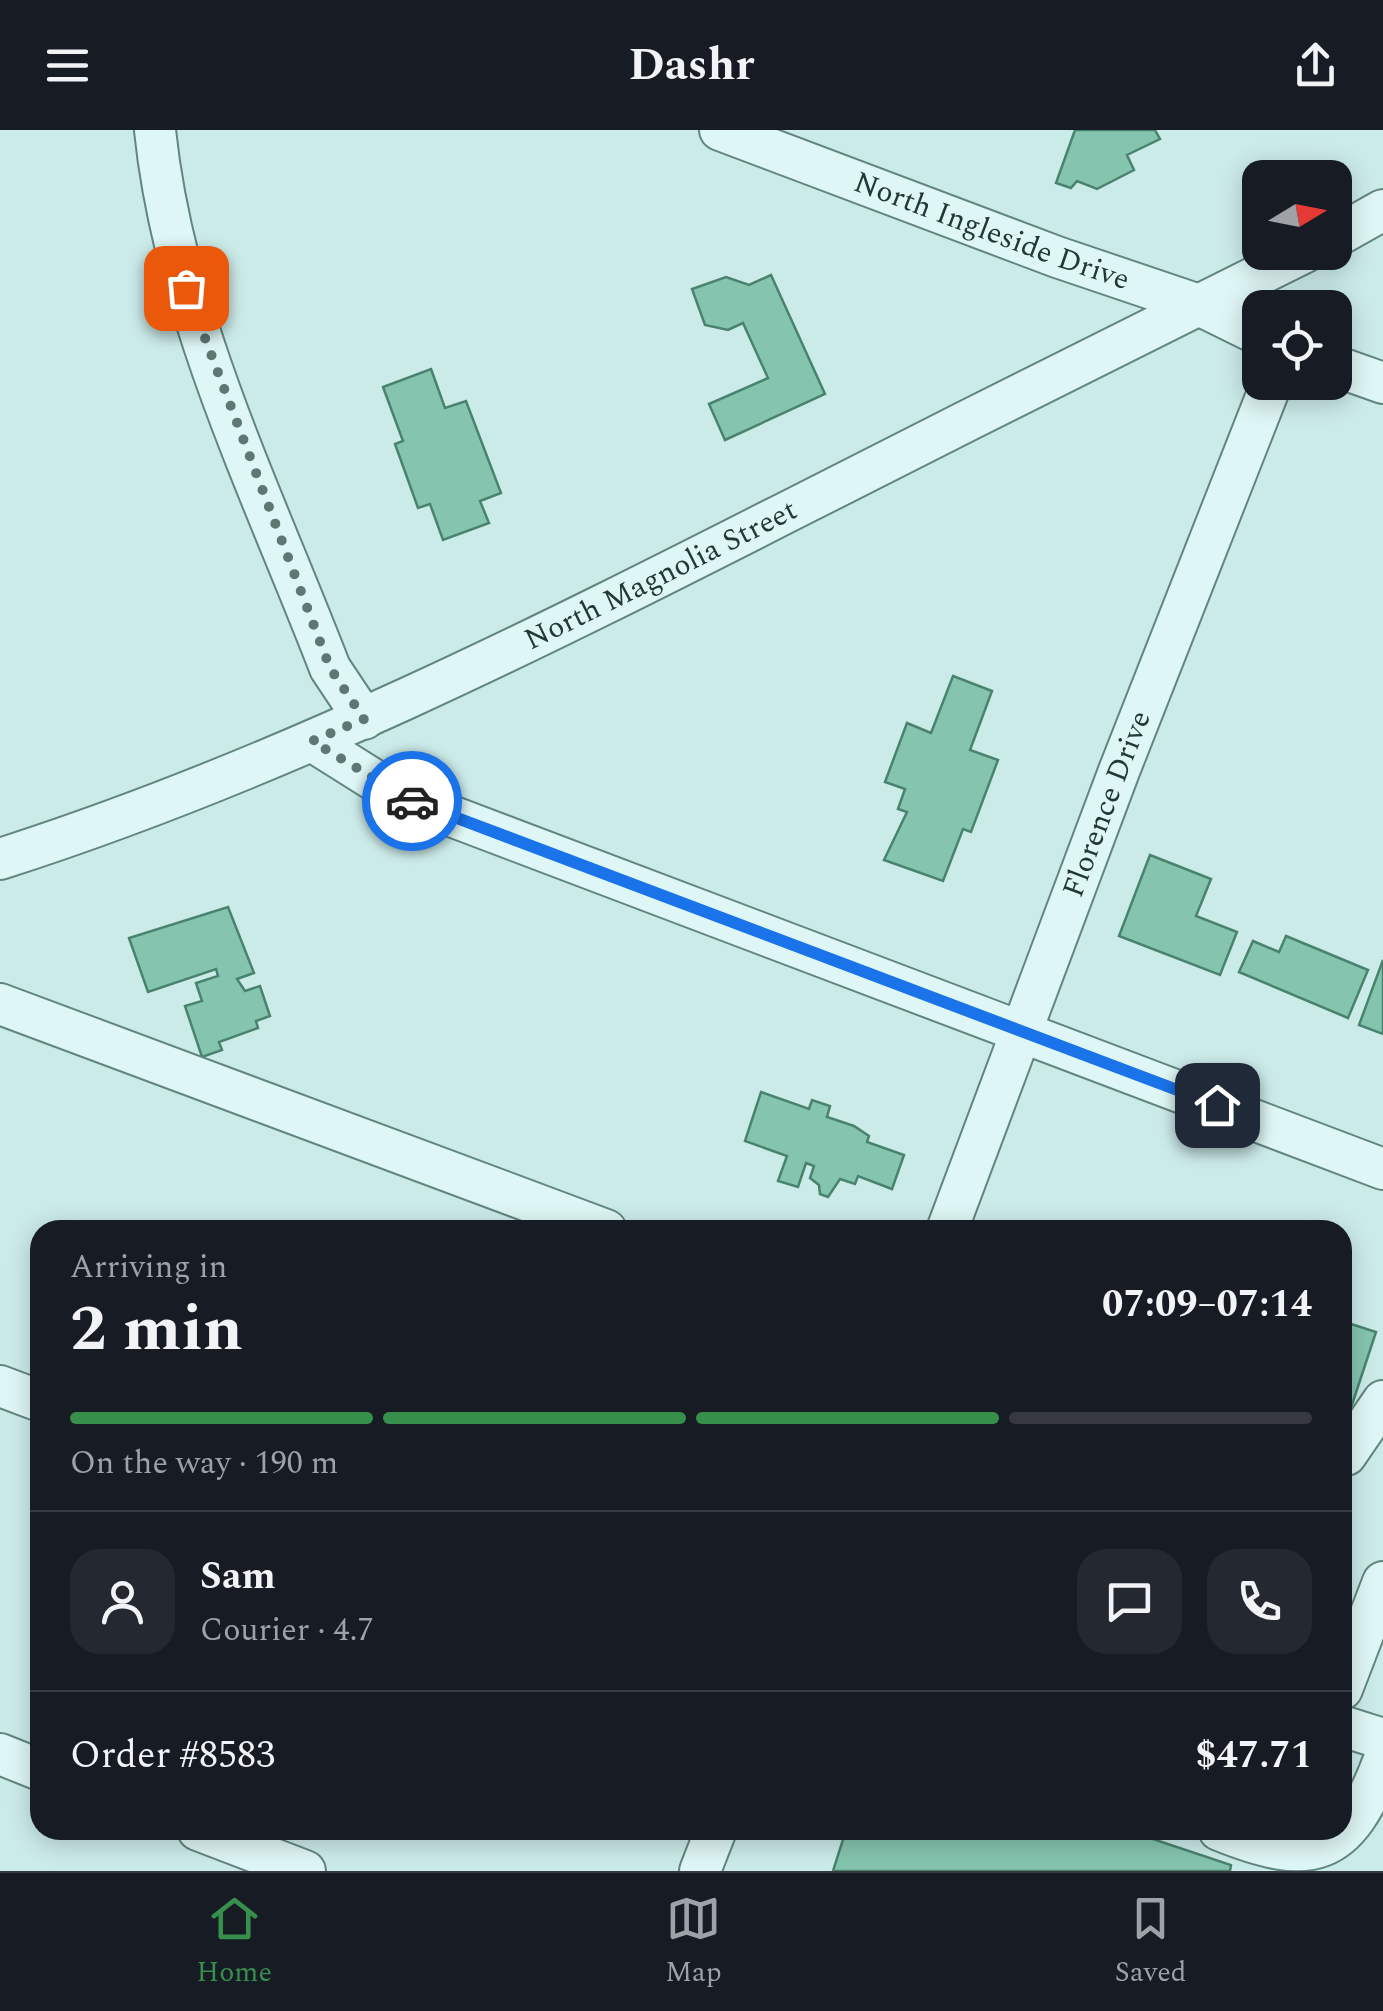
<!DOCTYPE html>
<html lang="en">
<head>
<meta charset="utf-8">
<style>
	body { margin:0; font-family:Spectral,serif; background:#242831; color:#f1f3f6; height:100vh; display:flex; flex-direction:column; font-size:38px; white-space:nowrap }
	* { box-sizing:border-box; margin:0 }
	p { font-size:32px; color:#9ea1a6 }
	.icon { flex:none; width:55px; height:55px; fill:none; stroke:currentColor; stroke-width:2; stroke-linecap:round; stroke-linejoin:round }
	.map { position:relative; flex:1; overflow:hidden }
	.side { position:absolute; left:30px; top:1090px; width:1322px; height:620px; display:flex; flex-direction:column; background:#171b24; border-radius:30px; box-shadow:0 5px 25px #0003 }
	.side>* { flex:none }
	.needle { width:65px; rotate:80deg }
	.buttons { position:absolute; left:1242px; top:30px; display:grid; gap:20px }
	.buttons a { display:grid; place-items:center; width:110px; height:110px; border-radius:20px; background:#171b24; box-shadow:0 5px 25px #0003; font-size:50px }
	.pin { position:absolute; display:grid; place-items:center; width:85px; height:85px; color:#fff; margin:-42px; border-radius:20px; box-shadow:0 5px 15px #0006 }
	.courier { position:absolute; display:grid; place-items:center; width:100px; height:100px; margin:-50px; border:8px solid #1a73e8; border-radius:50%; background:#fff; color:#222; box-shadow:0 2px 12px #0007 }
	.headline em { font-style:normal; font-weight:700 }
	.headline div { display:flex; flex-direction:column-reverse }
	.headline { display:flex; align-items:center; justify-content:space-between; height:170px; padding:0 40px }
	h1 { font-size:65px; font-weight:700; line-height:75px }
	.bar { display:grid; grid-template-columns:repeat(4,1fr); gap:15px 10px; align-content:center; height:120px; padding:0 40px }
	.bar i { height:12px; border-radius:8px; background:#363941 }
	.bar .current { background:#378f4c }
	.bar p { grid-column:span 4 }
	.line { display:flex; align-items:center; gap:25px; padding:0 40px; border-top:2px solid #363941 }
	.line div { flex:1 }
	.round { display:grid; place-items:center; flex:none; width:105px; height:105px; border-radius:30px; background:#242831 }
	header { display:flex; justify-content:space-between; align-items:center; height:130px; padding:0 40px; background:#171b24; font-size:45px; font-weight:700 }
	.tabs { display:flex; justify-content:space-around; align-items:center; height:140px; border-top:2px solid #363941; background:#171b24; font-size:28px; color:#9ea1a6 }
	.tabs a { display:grid; justify-items:center; gap:5px }
	.tabs .current { color:#378f4c }
	.map>svg:first-child { display:block }
	.building { fill:#85c5af; stroke:#49836e; stroke-width:2.5 }
	.lines { fill:none; stroke-linecap:round; stroke-linejoin:round }
	.minor-casing { stroke:#61867e; stroke-width:44 }
	.minor { stroke:#def6f5; stroke-width:40 }
	.done { stroke:#5d7772; stroke-width:10; stroke-dasharray:0 18 }
	.route { stroke:#1a73e8; stroke-width:12 }
	.labels { text-anchor:middle; dominant-baseline:central; stroke-width:8; stroke-linejoin:round; paint-order:stroke }
	.street-label { font-size:30px; fill:#223832; stroke:#daf3f2 }
</style>
</head>
<body>
<header><svg class="icon" aria-label="menu" viewBox="0 0 24 24"><path d="M4 6h16M4 12h16M4 18h16"/></svg>Dashr<svg class="icon" aria-label="share" viewBox="0 0 24 24"><path d="M12 15V3M7 8l5-5 5 5M5 13v7h14v-7"/></svg></header>
<div class="map">
<svg width="1383" height="1741" viewBox="0 0 1383 1741">
	<rect width="100%" height="100%" fill="#cbebe9"/>
	<!-- building -->
	<path class="building" d="M 1075,0 L 1155,0 L 1160,9 L 1127,25 L 1134,40 L 1097,59 L 1077,51 L 1071,58 L 1056,53 Z
		M 771,145 L 825,264 L 725,310 L 709,274 L 768,248 L 743,193 L 728,200 L 705,195 L 692,159 L 726,147 L 749,155 Z
		M 431,239 L 445,278 L 466,271 L 501,363 L 480,371 L 489,393 L 443,410 L 430,374 L 418,378 L 395,314 L 403,311 L 383,257 Z
		M 953,546 L 992,561 L 970,620 L 998,630 L 971,702 L 963,699 L 943,751 L 884,730 L 907,682 L 898,679 L 905,659 L 885,652 L 907,593 L 931,603 Z
		M 1150,725 L 1211,749 L 1196,786 L 1237,802 L 1220,845 L 1119,806 Z
		M 228,777 L 254,843 L 237,849 L 245,861 L 260,856 L 270,886 L 256,891 L 258,898 L 219,912 L 222,920 L 202,927 L 185,876 L 202,871 L 196,853 L 218,846 L 216,839 L 148,862 L 129,808 Z
		M 1286,806 L 1368,840 L 1348,888 L 1239,842 L 1253,811 L 1279,822 Z
		M 1383,830 L 1383,904 L 1359,895 Z
		M 761,962 L 809,979 L 812,970 L 830,976 L 827,987 L 854,996 L 869,1006 L 867,1012 L 904,1025 L 892,1059 L 858,1046 L 855,1054 L 840,1049 L 828,1067 L 820,1064 L 819,1055 L 810,1048 L 814,1036 L 806,1033 L 798,1057 L 778,1051 L 787,1026 L 745,1011 Z
		M 1342,1191 L 1376,1202 L 1346,1293 L 1342,1292 Z
		M 846,1700 L 1126,1700 L 1231,1735 L 1230,1741 L 833,1741 Z"/>
	<g class="lines">
		<!-- minor casing -->
		<g class="minor-casing">
			<g id="minor">
				<path d="M 155,0 C 174,186 263,364 330,538 L 364,589"/>
				<path id="s1" d="M 720,0 L 1057,127 L 1199,175 L 1260,205"/>
				<path d="M 1335,107 L 1383,80"/>
				<path d="M 1335,236 L 1383,253"/>
				<path d="M 312,611 L 401,667 L 1383,1039"/>
				<path id="s2" d="M 0,729 C 278,640 539,508 799,376 C 967,290 1136,207 1305,122"/>
				<path d="M 0,874 L 606,1100"/>
				<path id="s3" d="M 947,1100 L 1119,641 L 1272,252"/>
				<path d="M 0,1256 L 40,1271"/>
				<path d="M 1342,1323 L 1346,1325 L 1383,1271"/>
				<path d="M 1342,1559 L 1383,1452"/>
				<path d="M 1342,1596 L 1383,1609"/>
				<path d="M 0,1624 L 40,1640"/>
				<path d="M 198,1700 L 305,1741"/>
				<path d="M 1219,1700 C 1312,1738 1347,1727 1383,1632"/>
				<path d="M 700,1741 L 716,1700"/>
			</g>
		</g>
		<!-- minor -->
		<use href="#minor" class="minor"/>
	</g>
	<g class="lines">
		<!-- done -->
		<path class="done" d="M 186,158 L 330,538 L 364,589 L 312,611 L 412,671"/>
		<!-- route -->
		<path class="route" d="M 412,671 L 1217,975"/>
	</g>
	<g class="labels">
		<!-- street labels -->
		<g class="street-label">
			<text stroke="none"><textPath href="#s1" startOffset="290">North Ingleside Drive</textPath></text>
			<text stroke="none"><textPath href="#s2" startOffset="720">North Magnolia Street</textPath></text>
			<text stroke="none"><textPath href="#s3" startOffset="455">Florence Drive</textPath></text>
		</g>
	</g>
</svg>
<div class="buttons">
<a><svg class="needle" viewBox="-14 -14 28 28"><path d="M0-13l5 13h-10z" fill="#e53935"/><path d="M0 13l5-13h-10z" fill="#9ea1a6"/></svg></a>
<a><svg class="icon" aria-label="locate" viewBox="0 0 24 24"><circle cx="12" cy="12" r="6"/><path d="M12 2v4M12 18v4M2 12h4M18 12h4"/></svg></a>
</div>
<div class="pin" style="left:186px;top:158px;background:#ea580c"><svg class="icon" aria-label="bag" viewBox="0 0 24 24"><path d="M5 8h14l-1 12H6zM9 8a3 3 0 0 1 6 0"/></svg></div>
<div class="pin" style="left:1217px;top:975px;background:#1f2937"><svg class="icon" aria-label="home" viewBox="0 0 24 24"><path d="M3 11l9-7 9 7M6 9v11h12V9"/></svg></div>
<div class="courier" style="left:412px;top:671px"><svg class="icon" aria-label="car" viewBox="0 0 24 24"><path d="M5 17H2v-5l4-1 3-4h7l3 4 3 1v5h-3M9 17h6M6 11h13"/><circle cx="7" cy="17" r="2"/><circle cx="17" cy="17" r="2"/></svg></div>
<section class="side">
<div class="headline"><div><h1>2 min</h1><p>Arriving in</p></div><em>07:09–07:14</em></div>
<div class="bar"><i class="current"></i><i class="current"></i><i class="current"></i><i></i><p>On the way · 190 m</p></div>
<div class="line" style="height:180px"><a class="round"><svg class="icon" aria-label="person" viewBox="0 0 24 24"><circle cx="12" cy="8" r="4"/><path d="M4 21q1-7 8-7t8 7"/></svg></a><div><b>Sam</b><p>Courier · 4.7</p></div><a class="round"><svg class="icon" aria-label="chat" viewBox="0 0 24 24"><path d="M4 5h16v11H9l-5 4z"/></svg></a><a class="round"><svg class="icon" aria-label="phone" viewBox="0 0 24 24"><path d="M5 4h4l2 5-3 2q2 4 5 5l2-3 5 2v4C11 20 4 13 5 4z"/></svg></a></div>
<div class="line" style="height:130px"><div>Order #8583</div><b>$47.71</b></div>
</section>
</div>
<nav class="tabs">
<a class="current"><svg class="icon" aria-label="home" viewBox="0 0 24 24"><path d="M3 11l9-7 9 7M6 9v11h12V9"/></svg>Home</a>
<a><svg class="icon" aria-label="map" viewBox="0 0 24 24"><path d="M3 6l6-2 6 2 6-2v14l-6 2-6-2-6 2zM9 4v14M15 6v14"/></svg>Map</a>
<a><svg class="icon" aria-label="saved" viewBox="0 0 24 24"><path d="M7 4h10v16l-5-4-5 4z"/></svg>Saved</a>
</nav>
</body>
</html>
